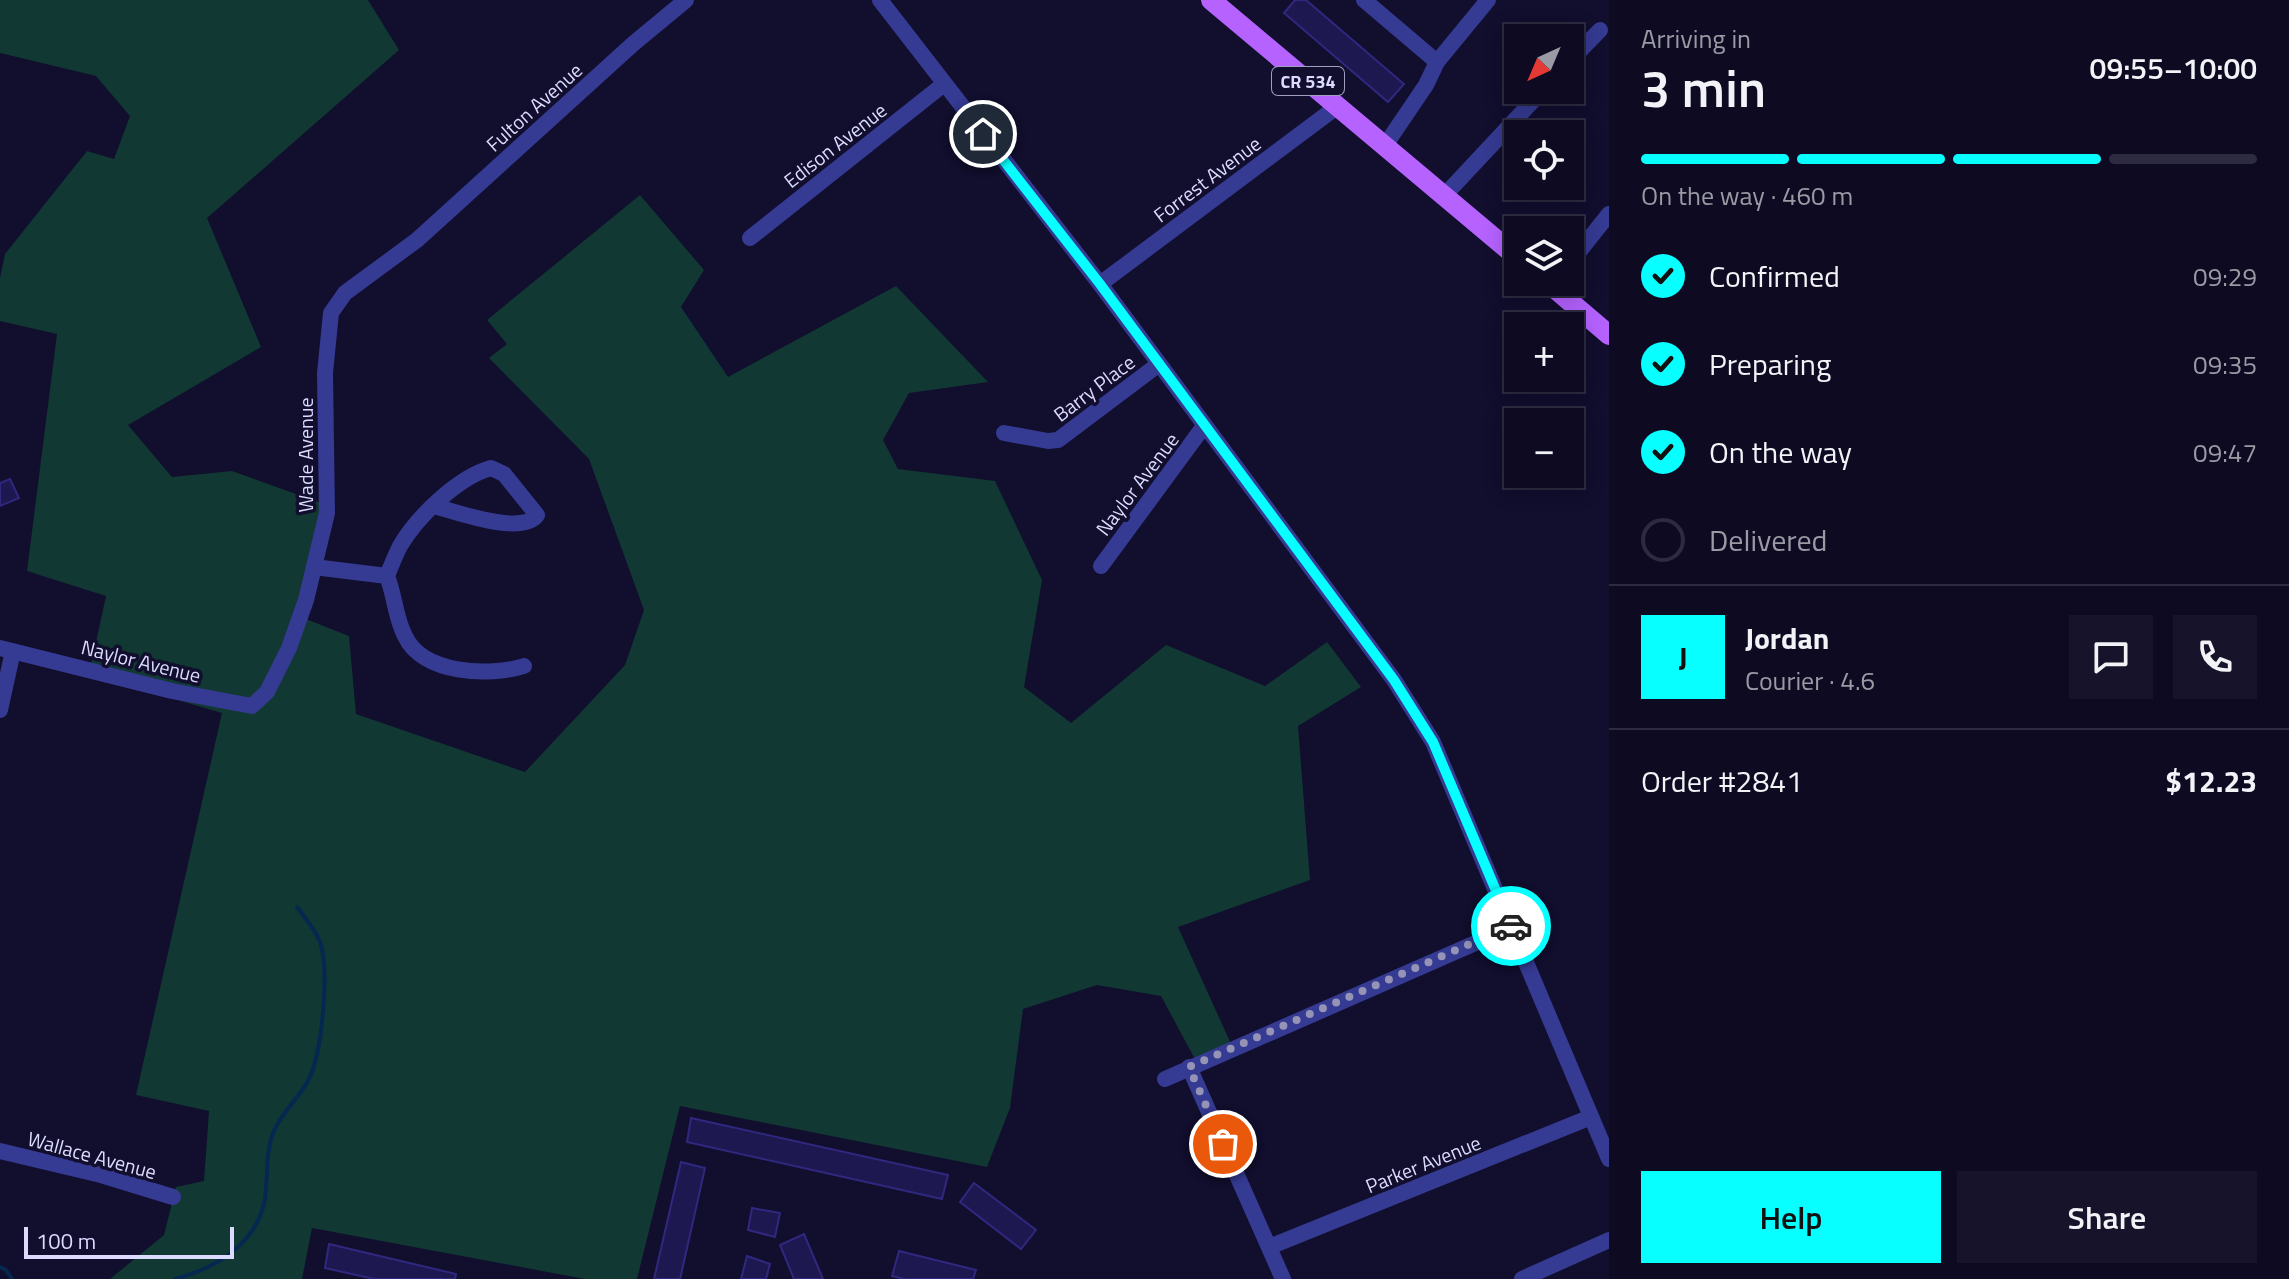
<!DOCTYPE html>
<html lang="en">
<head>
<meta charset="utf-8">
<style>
	body { margin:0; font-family:"Titillium Web",sans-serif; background:#16132a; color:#f1f3f6; height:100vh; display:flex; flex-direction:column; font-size:30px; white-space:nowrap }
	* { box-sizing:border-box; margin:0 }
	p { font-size:26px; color:#9a9aa5 }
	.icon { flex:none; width:44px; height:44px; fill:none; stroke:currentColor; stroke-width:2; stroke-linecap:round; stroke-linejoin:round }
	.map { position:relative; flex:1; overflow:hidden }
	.sheet { display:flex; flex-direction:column; background:#0d0a22; width:680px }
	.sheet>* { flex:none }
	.needle { width:52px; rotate:224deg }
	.buttons { position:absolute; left:1504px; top:24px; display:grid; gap:16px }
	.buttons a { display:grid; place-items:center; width:80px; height:80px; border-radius:0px; background:#0d0a22; box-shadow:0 4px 20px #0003,0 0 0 2px #2d2b40; font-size:40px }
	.scale { position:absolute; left:24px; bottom:20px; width:210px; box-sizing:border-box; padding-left:8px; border:4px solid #dcdbff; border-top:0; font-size:22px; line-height:28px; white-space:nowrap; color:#dcdbff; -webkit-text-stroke:6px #110e2e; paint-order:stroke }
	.pin { position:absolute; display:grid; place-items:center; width:68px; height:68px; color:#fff; margin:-34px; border:4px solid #fff; border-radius:50%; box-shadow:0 2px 8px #0007 }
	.courier { position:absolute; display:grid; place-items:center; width:80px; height:80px; margin:-40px; border:6px solid #07ffff; border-radius:50%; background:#fff; color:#222; box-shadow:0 2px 10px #0007 }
	.overview em { font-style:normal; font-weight:600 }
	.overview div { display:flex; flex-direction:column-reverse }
	.overview { display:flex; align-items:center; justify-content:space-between; height:136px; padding:0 32px }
	h1 { font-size:52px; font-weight:600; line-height:60px }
	.bar { display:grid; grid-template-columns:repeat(4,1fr); gap:12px 8px; align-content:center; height:96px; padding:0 32px }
	.bar i { height:10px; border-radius:6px; background:#2d2b40 }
	.bar .active { background:#07ffff }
	.bar p { grid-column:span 4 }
	.line { display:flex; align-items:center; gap:20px; padding:0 32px; border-top:2px solid #2d2b40 }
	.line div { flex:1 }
	.round { display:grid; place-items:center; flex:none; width:84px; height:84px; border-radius:0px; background:#16132a }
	ol { padding:0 32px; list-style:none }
	li { display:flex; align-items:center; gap:24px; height:88px }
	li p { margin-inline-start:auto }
	li .icon { padding:8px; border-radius:50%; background:#07ffff; color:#111; stroke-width:4 }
	li:last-child { color:#9a9aa5 }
	li i { width:44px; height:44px; border:4px solid #2d2b40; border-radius:50% }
	.action { display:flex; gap:16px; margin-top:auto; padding:16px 32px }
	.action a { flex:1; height:92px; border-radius:0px; background:#07ffff; color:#111; font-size:32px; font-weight:600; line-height:92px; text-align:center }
	.action a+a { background:#16132a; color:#f1f3f6 }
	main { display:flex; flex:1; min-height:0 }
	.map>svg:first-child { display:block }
	.green { fill:#113833 }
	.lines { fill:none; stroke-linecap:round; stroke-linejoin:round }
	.stream { stroke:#052850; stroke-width:4 }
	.building { fill:#1e1851; stroke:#30287f; stroke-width:2 }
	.minor { stroke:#353a92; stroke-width:16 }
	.major { stroke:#b562ff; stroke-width:20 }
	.done { stroke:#9593b6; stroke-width:8; stroke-dasharray:0 14.4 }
	.route { stroke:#07ffff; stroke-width:10 }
	.labels { text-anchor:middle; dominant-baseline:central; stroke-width:7; stroke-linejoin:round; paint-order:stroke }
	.shield { fill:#110e2e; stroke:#9f9ec0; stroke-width:2 }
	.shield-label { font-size:18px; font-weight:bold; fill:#dcdbff }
	.street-label { font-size:20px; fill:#dcdbff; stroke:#110e2e }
</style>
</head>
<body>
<main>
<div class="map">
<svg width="1609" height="1279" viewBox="0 0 1609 1279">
	<rect width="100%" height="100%" fill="#110e2e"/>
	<!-- green -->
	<path class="green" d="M 0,0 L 368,0 L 399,50 L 207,218 L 261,347 L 128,425 L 172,477 L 232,471 L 324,504 L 306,619 L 349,636 L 356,714 L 525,772 L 625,665 L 644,610 L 589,459 L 489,358 L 507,344 L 487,320 L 640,195 L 704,270 L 681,307 L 728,377 L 896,286 L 988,382 L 909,393 L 883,440 L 898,469 L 995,481 L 1042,580 L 1024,687 L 1071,723 L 1166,645 L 1265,686 L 1327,642 L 1361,687 L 1298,726 L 1310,880 L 1178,927 L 1232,1046 L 1196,1061 L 1161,996 L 1097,985 L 1023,1009 L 1010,1108 L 987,1167 L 680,1106 L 637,1279 L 585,1279 L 312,1228 L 302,1279 L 110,1279 L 164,1235 L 176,1187 L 204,1181 L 209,1111 L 136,1095 L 222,713 L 89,674 L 106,596 L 27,571 L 57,334 L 0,321 L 0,278 L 5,254 L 87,151 L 114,159 L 130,116 L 96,76 L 0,53 Z"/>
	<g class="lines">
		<!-- stream -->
		<path class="stream" d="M 0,1267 L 6,1270 L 12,1279
			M 175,1279 C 213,1269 254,1246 264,1204 C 269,1180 264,1155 274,1131 C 282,1112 298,1099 308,1081 C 322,1056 330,969 320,942 C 315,929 305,918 297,907"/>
	</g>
	<!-- building -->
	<path class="building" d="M 1295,0 L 1306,0 L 1404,84 L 1388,102 L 1284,13 Z
		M 10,479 L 19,498 L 0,506 L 0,483 Z
		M 691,1118 L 948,1175 L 942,1199 L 687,1142 Z
		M 681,1162 L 705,1168 L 690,1235 L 680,1279 L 654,1279 Z
		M 974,1183 L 1036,1230 L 1021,1249 L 960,1202 Z
		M 752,1208 L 780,1213 L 775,1237 L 748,1230 Z
		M 804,1234 L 823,1279 L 794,1279 L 780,1245 Z
		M 329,1244 L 456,1274 L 455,1279 L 374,1279 L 325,1268 Z
		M 899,1251 L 976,1270 L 973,1279 L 904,1279 L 892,1276 Z
		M 747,1256 L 770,1264 L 766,1279 L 741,1279 Z"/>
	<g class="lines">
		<!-- minor -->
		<path class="minor" d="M 880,0 L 1100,284 L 1394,680 L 1433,742 L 1609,1159
			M 1364,0 L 1437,62
			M 1570,61 L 1600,30
			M 1384,147 L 1426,85 L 1437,62 L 1488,0
			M 1443,197 L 1543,90
			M 750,238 L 944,84
			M 1570,263 L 1609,214
			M 1100,284 L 1338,106
			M 1004,433 L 1048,441 L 1058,440 L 1159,364
			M 1101,566 L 1204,426
			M 314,567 L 387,576
			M 387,576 C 391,566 395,556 400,546 C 417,517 458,477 491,468 L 504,474 L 537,515 C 522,536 457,512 434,506
			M 387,576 C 395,596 395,617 405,636 C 422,674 490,677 524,666
			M 0,648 L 172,691 L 252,706 L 267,692 L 289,648 L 306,600 L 327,513 L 325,373 L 331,313 L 345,293 L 417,240 L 633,44 L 686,0
			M 0,710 L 13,651
			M 1189,1067 L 1283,1279
			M 1165,1079 L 1512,927
			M 0,1151 L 101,1175 L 173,1197
			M 1269,1247 L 1591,1117
			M 1522,1279 L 1609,1240"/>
		<!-- major -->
		<path class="major" d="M 1211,0 L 1518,258
			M 1547,282 L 1609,335"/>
	</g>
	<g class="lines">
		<!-- done -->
		<path class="done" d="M 1223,1144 L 1189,1067 L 1511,926"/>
		<!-- route -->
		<path class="route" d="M 983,134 L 1100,284 L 1394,680 L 1433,742 L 1511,926"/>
	</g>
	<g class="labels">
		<!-- shield labels -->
		<rect class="shield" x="1272" y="67" width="72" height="28" rx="6"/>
		<g class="shield-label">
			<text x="1308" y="81">CR 534</text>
		</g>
		<!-- street labels -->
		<g class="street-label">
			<text transform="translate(534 107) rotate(-42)">Fulton Avenue</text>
			<text transform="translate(835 145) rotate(-38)">Edison Avenue</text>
			<text transform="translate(1207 179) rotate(-37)">Forrest Avenue</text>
			<text transform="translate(1094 388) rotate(-37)">Barry Place</text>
			<text transform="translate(305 455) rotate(-90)">Wade Avenue</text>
			<text transform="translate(1137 484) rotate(-53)">Naylor Avenue</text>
			<text transform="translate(141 661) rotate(14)">Naylor Avenue</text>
			<text transform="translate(92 1155) rotate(15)">Wallace Avenue</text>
			<text transform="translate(1423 1164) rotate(-22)">Parker Avenue</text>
		</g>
	</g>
</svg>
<div class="buttons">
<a><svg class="needle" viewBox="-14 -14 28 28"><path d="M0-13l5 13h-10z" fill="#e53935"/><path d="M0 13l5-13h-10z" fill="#9a9aa5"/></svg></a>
<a><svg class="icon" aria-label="locate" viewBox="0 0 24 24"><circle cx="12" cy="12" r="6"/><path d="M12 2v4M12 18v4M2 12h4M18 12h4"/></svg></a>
<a><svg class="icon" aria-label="layers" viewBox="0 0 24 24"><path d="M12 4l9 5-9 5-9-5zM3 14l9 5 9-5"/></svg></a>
<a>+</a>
<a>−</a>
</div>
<div class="scale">100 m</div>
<div class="pin" style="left:1223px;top:1144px;background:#ea580c"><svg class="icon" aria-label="bag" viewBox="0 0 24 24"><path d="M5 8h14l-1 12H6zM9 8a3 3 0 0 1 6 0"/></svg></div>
<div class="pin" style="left:983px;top:134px;background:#1f2937"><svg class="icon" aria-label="home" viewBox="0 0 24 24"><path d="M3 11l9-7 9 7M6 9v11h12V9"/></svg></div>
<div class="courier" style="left:1511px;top:926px"><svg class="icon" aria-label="car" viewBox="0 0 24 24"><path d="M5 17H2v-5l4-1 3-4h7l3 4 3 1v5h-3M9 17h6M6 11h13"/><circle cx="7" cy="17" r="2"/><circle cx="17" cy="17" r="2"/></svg></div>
</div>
<section class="sheet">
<div class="overview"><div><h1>3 min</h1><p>Arriving in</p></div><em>09:55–10:00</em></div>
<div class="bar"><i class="active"></i><i class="active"></i><i class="active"></i><i></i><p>On the way · 460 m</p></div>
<ol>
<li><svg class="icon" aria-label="check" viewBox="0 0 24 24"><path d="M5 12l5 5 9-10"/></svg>Confirmed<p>09:29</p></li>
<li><svg class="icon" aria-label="check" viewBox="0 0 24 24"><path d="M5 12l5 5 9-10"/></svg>Preparing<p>09:35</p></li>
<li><svg class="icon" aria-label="check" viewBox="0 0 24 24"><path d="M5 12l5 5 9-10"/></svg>On the way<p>09:47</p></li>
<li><i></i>Delivered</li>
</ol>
<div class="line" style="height:144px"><b class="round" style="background:#07ffff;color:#111">J</b><div><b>Jordan</b><p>Courier · 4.6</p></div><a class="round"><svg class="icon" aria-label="chat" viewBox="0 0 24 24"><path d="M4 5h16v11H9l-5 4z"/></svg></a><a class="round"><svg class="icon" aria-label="phone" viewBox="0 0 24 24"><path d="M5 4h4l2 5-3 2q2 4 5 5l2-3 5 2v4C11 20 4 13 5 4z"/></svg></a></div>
<div class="line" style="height:104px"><div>Order #2841</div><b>$12.23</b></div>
<div class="action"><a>Help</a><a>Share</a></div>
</section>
</main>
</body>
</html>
